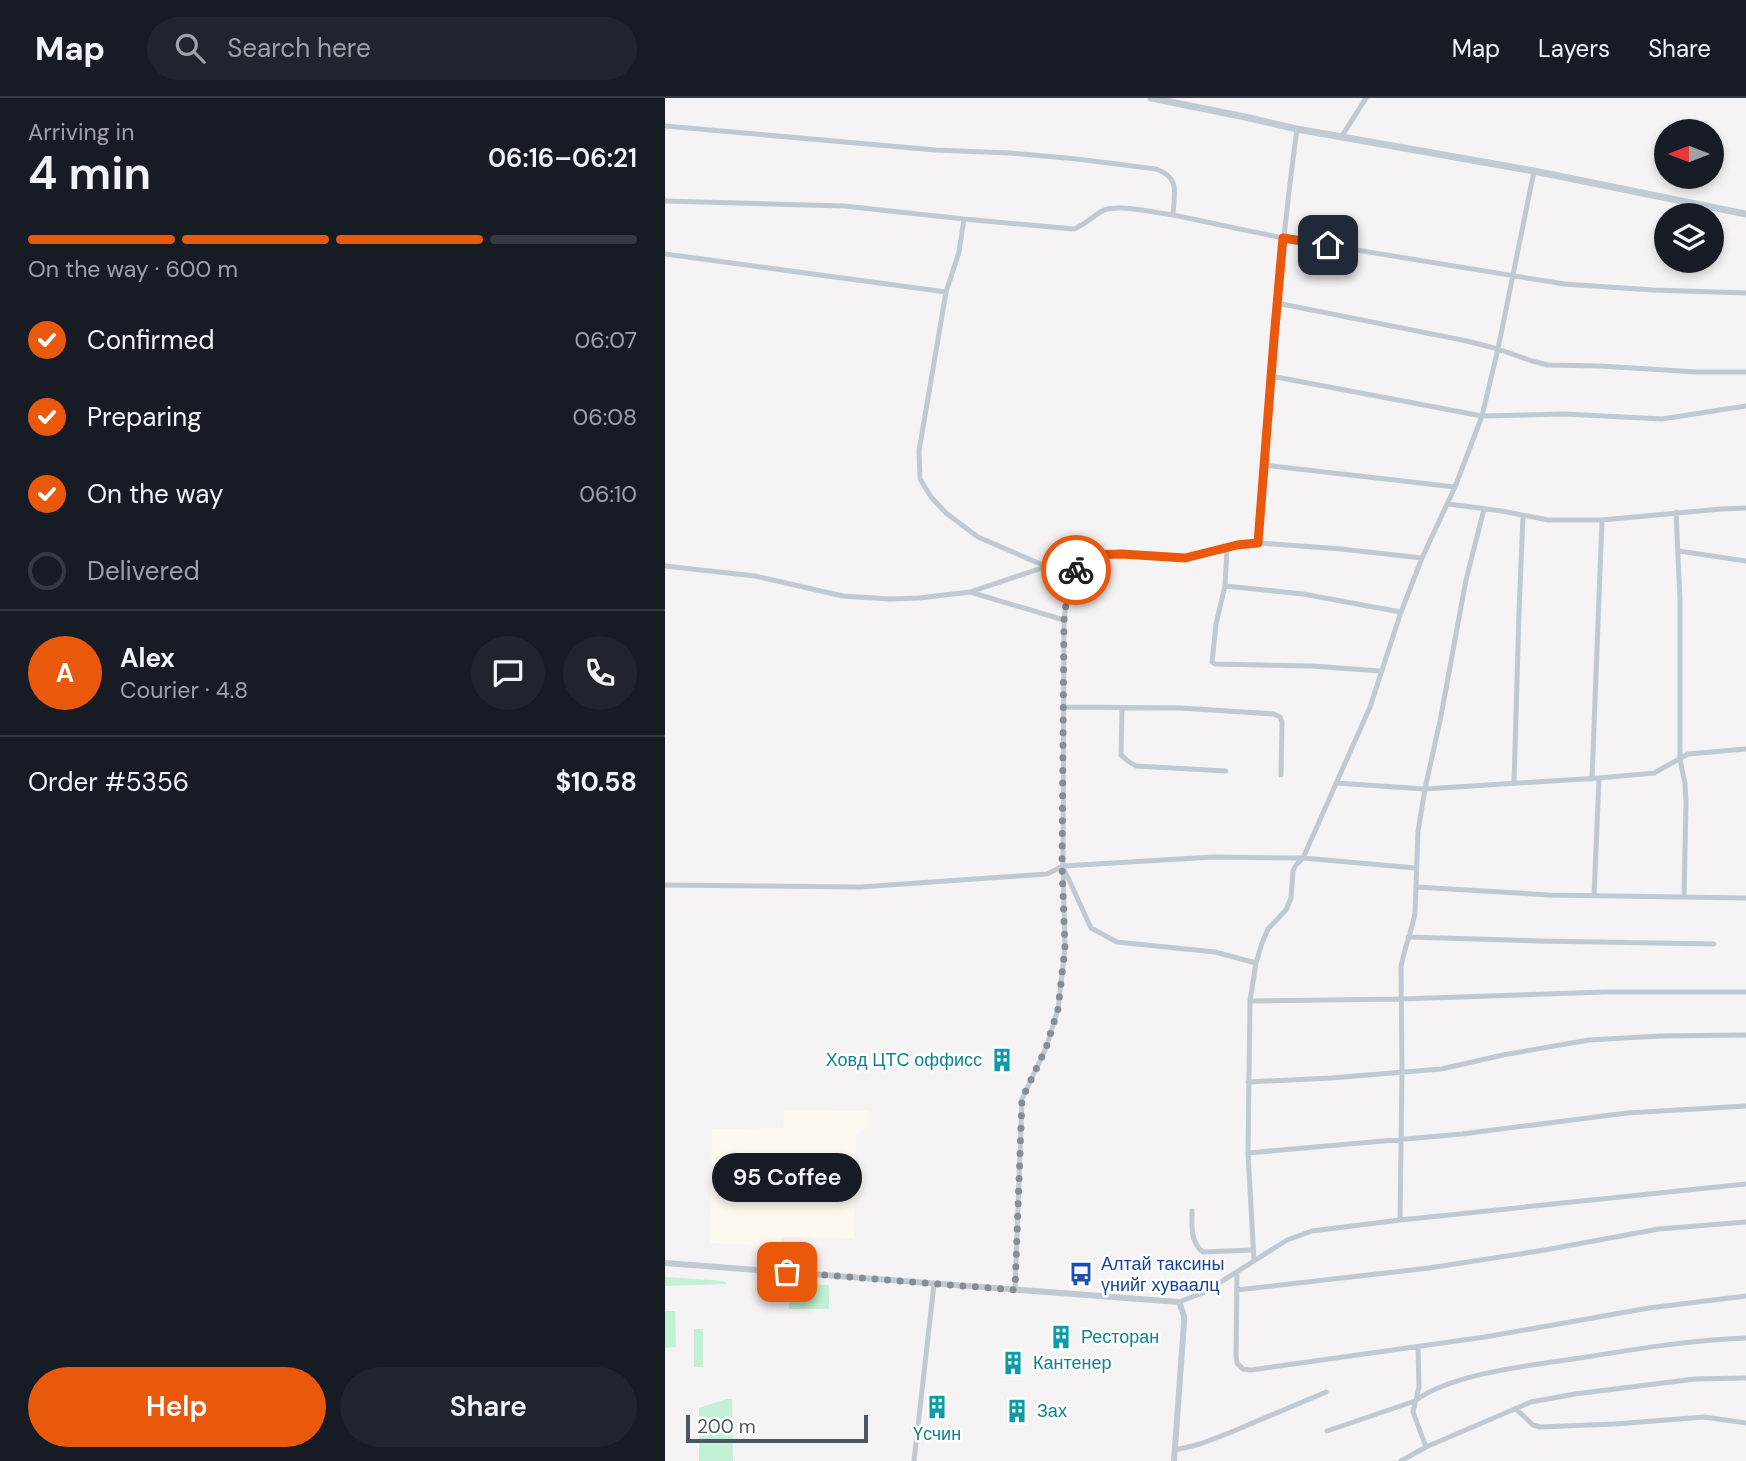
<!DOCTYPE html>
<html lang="en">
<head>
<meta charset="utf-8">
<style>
	body { margin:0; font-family:"DM Sans",sans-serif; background:#20242c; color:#f1f3f6; height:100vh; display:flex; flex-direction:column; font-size:26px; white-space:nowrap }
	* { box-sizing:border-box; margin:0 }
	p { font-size:23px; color:#9ea1a6 }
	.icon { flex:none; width:38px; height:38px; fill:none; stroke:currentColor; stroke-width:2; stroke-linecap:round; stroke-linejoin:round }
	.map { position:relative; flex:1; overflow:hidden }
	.details { display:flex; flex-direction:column; background:#171b24; width:665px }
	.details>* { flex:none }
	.needle { width:46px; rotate:270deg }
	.controls { position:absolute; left:989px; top:21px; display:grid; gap:14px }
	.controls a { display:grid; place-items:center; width:70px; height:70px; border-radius:50%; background:#171b24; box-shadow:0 4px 10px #0003; font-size:35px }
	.scale { position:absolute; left:21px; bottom:18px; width:182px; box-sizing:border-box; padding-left:7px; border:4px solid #4a5661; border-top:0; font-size:19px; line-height:24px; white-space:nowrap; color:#4a5661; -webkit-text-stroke:5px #fff; paint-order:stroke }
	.pin { position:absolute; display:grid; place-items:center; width:60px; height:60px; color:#fff; margin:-30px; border-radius:14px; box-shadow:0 4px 10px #0006 }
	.courier { position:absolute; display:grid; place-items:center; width:70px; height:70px; margin:-35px; border:5px solid #ea580c; border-radius:50%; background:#fff; color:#222; box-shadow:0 2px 9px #0007 }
	.bubble { position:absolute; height:49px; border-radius:24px; background:#171b24; box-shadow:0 4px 10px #0003; font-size:23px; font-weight:600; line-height:49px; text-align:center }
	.summary em { font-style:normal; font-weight:600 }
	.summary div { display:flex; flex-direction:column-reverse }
	.summary { display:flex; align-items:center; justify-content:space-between; height:119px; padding:0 28px }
	h1 { font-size:46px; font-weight:600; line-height:52px }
	.bar { display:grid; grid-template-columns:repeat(4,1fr); gap:10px 7px; align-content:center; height:84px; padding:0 28px }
	.bar i { height:9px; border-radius:5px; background:#363941 }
	.bar .current { background:#ea580c }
	.bar p { grid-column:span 4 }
	.line { display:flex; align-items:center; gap:18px; padding:0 28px; border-top:2px solid #363941 }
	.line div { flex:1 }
	.round { display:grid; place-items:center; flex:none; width:74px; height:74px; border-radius:37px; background:#20242c }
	ol { padding:0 28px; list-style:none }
	li { display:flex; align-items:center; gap:21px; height:77px }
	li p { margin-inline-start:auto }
	li .icon { padding:7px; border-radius:50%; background:#ea580c; color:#fff; stroke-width:4 }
	li:last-child { color:#9ea1a6 }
	li i { width:38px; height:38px; border:4px solid #363941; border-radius:50% }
	.primary-button { display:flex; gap:14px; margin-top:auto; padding:14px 28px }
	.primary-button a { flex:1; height:80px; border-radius:42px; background:#ea580c; color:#fff; font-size:28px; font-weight:600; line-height:80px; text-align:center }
	.primary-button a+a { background:#20242c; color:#f1f3f6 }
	header { display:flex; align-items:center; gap:42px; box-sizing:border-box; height:98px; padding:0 35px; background:#171b24; border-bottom:2px solid #363941 }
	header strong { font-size:33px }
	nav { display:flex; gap:38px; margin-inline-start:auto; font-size:24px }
	.search { width:490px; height:63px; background:#20242c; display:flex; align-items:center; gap:18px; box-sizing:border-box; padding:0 24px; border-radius:38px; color:#9ea1a6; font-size:26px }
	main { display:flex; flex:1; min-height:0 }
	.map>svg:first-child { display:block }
	.commercial { fill:#fdf9ef }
	.green { fill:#c3f1d5 }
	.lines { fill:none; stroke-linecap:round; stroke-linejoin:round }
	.minor { stroke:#c1cad2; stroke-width:5 }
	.tertiary { stroke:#c1cad2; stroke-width:6 }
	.secondary { stroke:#c1cbd6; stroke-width:7 }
	.done { stroke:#868d94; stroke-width:7; stroke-dasharray:0 12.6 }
	.route { stroke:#ea580c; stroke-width:9 }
	.labels { text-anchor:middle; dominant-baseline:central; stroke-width:5; stroke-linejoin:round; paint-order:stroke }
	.culture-label { font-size:18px; fill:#0d838f; stroke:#fff; text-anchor:start }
	.transit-label { font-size:18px; fill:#164399; stroke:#fff; text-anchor:start }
</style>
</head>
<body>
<header>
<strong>Map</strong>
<div class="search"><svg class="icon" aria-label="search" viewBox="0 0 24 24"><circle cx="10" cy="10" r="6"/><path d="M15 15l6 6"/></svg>Search here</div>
<nav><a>Map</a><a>Layers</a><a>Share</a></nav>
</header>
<main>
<section class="details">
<div class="summary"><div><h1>4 min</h1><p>Arriving in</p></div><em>06:16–06:21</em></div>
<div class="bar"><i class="current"></i><i class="current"></i><i class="current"></i><i></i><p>On the way · 600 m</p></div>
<ol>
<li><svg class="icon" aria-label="check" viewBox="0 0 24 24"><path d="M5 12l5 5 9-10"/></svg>Confirmed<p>06:07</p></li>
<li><svg class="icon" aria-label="check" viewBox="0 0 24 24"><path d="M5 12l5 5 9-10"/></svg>Preparing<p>06:08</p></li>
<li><svg class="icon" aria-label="check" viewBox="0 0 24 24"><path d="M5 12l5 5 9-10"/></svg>On the way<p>06:10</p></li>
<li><i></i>Delivered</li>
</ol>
<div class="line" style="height:126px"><b class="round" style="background:#ea580c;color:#fff">A</b><div><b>Alex</b><p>Courier · 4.8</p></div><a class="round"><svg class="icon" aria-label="chat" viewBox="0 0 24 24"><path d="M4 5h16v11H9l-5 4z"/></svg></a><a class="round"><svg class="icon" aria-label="phone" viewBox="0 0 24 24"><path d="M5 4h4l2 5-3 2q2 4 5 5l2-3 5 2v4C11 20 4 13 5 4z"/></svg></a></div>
<div class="line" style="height:91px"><div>Order #5356</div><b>$10.58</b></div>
<div class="primary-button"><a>Help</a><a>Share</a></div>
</section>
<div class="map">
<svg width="1081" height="1363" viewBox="0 0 1081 1363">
	<rect width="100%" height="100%" fill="#f5f3f3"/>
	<!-- commercial -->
	<path class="commercial" d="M 119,1012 L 203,1013 L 202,1029 L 191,1036 L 189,1140 L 117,1139 L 116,1148 L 45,1145 L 47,1031 L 118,1030 Z"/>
	<!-- green -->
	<path class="green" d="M 0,1179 L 59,1183 L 62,1186 L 0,1188 Z
		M 125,1186 L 164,1187 L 164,1211 L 124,1211 Z
		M 0,1213 L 10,1213 L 11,1249 L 0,1250 Z
		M 29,1231 L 38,1231 L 38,1269 L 29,1269 Z
		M 62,1301 L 67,1301 L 68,1363 L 34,1363 L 34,1310 Z"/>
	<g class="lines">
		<!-- minor -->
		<path class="minor" d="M 0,28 L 270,52 L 345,55 L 412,61 L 491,71 C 516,80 509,95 508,117 L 618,140 L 899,186 L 988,192 L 1081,195
			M 677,38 L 701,0
			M 0,103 L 179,108 L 299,121 L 294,154 L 281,194 L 254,353 L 255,381 L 266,399 L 281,415 L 313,439 L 380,468
			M 299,121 L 409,131 C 420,127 427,119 437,113 C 453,105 489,115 508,117
			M 0,156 L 281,194
			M 612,205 L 802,243 L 833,251 L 867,263 L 883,267 L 935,268 L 1032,274 L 1081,274
			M 606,278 L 817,318 L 899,316 L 997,321 L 1081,308
			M 599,367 L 790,389
			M 783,406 L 837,413 L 883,422 L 937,422 L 1056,411 L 1081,410
			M 1011,414 L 1015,502 L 1015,661 L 1020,686 L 1021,704 L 1019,799
			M 593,445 C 604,307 613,169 632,31
			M 562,450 L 560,488 L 638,496 L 736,514
			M 1014,453 L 1081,463
			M 0,468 L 90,478 L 178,498 L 225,501 L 254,500 L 305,494 L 416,457 L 457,456 L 520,460 L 572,447 L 593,445 L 676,451 L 757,460
			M 560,488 L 551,526 L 547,564 L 550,566 L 647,568 L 715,573
			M 305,494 L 399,522
			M 399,609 L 516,610 L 609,616 L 615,619 L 617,624 L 616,677
			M 457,610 L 456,657 L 463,663 L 471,668 L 561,673
			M 927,681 L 937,422
			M 671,685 L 760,691 L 934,680 L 989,675 L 1023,656 L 1081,651
			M 849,685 L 854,514 L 858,418
			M 399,771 L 426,830 L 452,844 L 550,854 L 591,865
			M 0,787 L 195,789 L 382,776 L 398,768 L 548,759 L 638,760 L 751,770
			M 751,789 L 884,797 L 1081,800
			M 929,798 L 934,680
			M 743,839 L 874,843 L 1049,846
			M 585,903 L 736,901 L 940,894 L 1081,894
			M 583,984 L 666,980 L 776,971 L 838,957 L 924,942 L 995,938 L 1081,937
			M 583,1055 L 797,1036 L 962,1015 L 1081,1008
			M 527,1113 C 527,1128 525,1144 538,1154 L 588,1152
			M 735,1122 L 737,973 L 736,869 C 739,850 747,833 750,815 L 753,733 L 760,691 L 775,623 L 801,482 L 819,411
			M 589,1163 L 583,1055 L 585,903 L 591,865 L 597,845 L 603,831 L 621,812 L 626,800 L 628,773 L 631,767 L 638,760 L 705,609 L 736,514 L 757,460 L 790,389 L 817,318 L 833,251 L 869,73
			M 572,1174 L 571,1258 L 572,1265 L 578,1271 L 586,1272 L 820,1239 L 984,1210 L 1081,1198
			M 350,1192 L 357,1001 L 381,950 L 393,911 L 400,850 L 398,768 L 399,522 L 402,498 L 416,457
			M 572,1192 L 764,1170 L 880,1152 L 994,1131 L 1081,1124
			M 514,1204 L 540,1194 L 622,1142 L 647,1133 L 735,1122 L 1081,1086
			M 753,1249 L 754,1289 L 748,1314 L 761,1349
			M 851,1311 L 868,1327 L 875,1329 L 950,1326 L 1039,1319 L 1081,1325
			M 662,1333 L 750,1303 C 786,1275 869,1267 915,1260 C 970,1251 1025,1242 1081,1240
			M 510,1352 L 535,1346 L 564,1335 L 661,1294
			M 249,1363 L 269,1186
			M 736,1363 L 761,1349 L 866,1304 L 910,1296 L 1030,1281 L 1081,1280"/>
		<!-- tertiary -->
		<path class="tertiary" d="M 0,1165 L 514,1204 L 519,1218 L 519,1225 L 509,1363"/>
		<!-- secondary -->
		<path class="secondary" d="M 486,0 L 580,19 L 632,31 L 869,73 L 1081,116"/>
	</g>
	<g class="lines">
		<!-- done -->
		<path class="done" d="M 122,1174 L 350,1192 L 357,1001 L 381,950 L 393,911 L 400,850 L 397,768 L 399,522 L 402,498 L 411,472"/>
		<!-- route -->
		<path class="route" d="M 411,472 L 416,457 L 457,456 L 520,460 L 572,447 L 593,445 L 609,241 L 618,140 L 663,147"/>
	</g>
	<!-- icons -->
	<defs>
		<g id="building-bare" transform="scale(1.89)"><path d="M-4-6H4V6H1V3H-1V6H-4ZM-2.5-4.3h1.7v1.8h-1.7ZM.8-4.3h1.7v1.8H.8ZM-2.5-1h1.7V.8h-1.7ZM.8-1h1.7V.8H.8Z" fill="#0f9aa8" stroke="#fff" stroke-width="2.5" paint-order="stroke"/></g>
		<g id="bus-bare" transform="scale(1.89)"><path d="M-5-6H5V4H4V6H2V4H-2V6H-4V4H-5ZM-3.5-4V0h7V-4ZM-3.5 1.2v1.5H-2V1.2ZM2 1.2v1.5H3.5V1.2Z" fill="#1a4fb4" stroke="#fff" stroke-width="2.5" paint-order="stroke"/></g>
	</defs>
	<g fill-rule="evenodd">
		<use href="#building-bare" x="337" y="962"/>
		<use href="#bus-bare" x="416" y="1176"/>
		<use href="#building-bare" x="396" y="1239"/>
		<use href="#building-bare" x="348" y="1265"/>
		<use href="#building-bare" x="272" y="1309"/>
		<use href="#building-bare" x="352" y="1313"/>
	</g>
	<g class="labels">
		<!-- culture labels -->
		<g class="culture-label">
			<text x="317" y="962" text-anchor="end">Ховд ЦТС оффисс</text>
			<text x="416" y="1239">Ресторан</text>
			<text x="368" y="1265">Кантенер</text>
			<text x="372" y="1313">Зах</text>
			<text x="272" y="1336" text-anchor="middle">Үсчин</text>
		</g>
		<!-- transit labels -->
		<g class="transit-label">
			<text x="436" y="1166">Алтай таксины<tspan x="436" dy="21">үнийг хуваалц</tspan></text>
		</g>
	</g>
</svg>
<div class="controls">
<a><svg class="needle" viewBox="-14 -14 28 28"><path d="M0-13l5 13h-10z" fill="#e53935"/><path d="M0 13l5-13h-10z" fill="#9ea1a6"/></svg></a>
<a><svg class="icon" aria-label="layers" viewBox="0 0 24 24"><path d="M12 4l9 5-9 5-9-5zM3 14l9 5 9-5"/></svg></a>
</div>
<div class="scale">200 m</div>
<div class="pin" style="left:122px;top:1174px;background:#ea580c"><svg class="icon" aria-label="bag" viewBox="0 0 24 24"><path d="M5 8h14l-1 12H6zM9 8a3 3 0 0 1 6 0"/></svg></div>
<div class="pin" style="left:663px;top:147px;background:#1f2937"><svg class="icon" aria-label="home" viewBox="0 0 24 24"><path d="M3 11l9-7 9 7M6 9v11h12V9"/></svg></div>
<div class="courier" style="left:411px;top:472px"><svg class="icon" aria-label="bike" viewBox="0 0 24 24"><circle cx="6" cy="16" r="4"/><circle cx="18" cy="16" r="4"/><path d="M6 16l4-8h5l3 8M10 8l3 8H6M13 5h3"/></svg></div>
<div class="bubble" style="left:47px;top:1055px;width:150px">95 Coffee</div>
</div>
</main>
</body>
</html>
